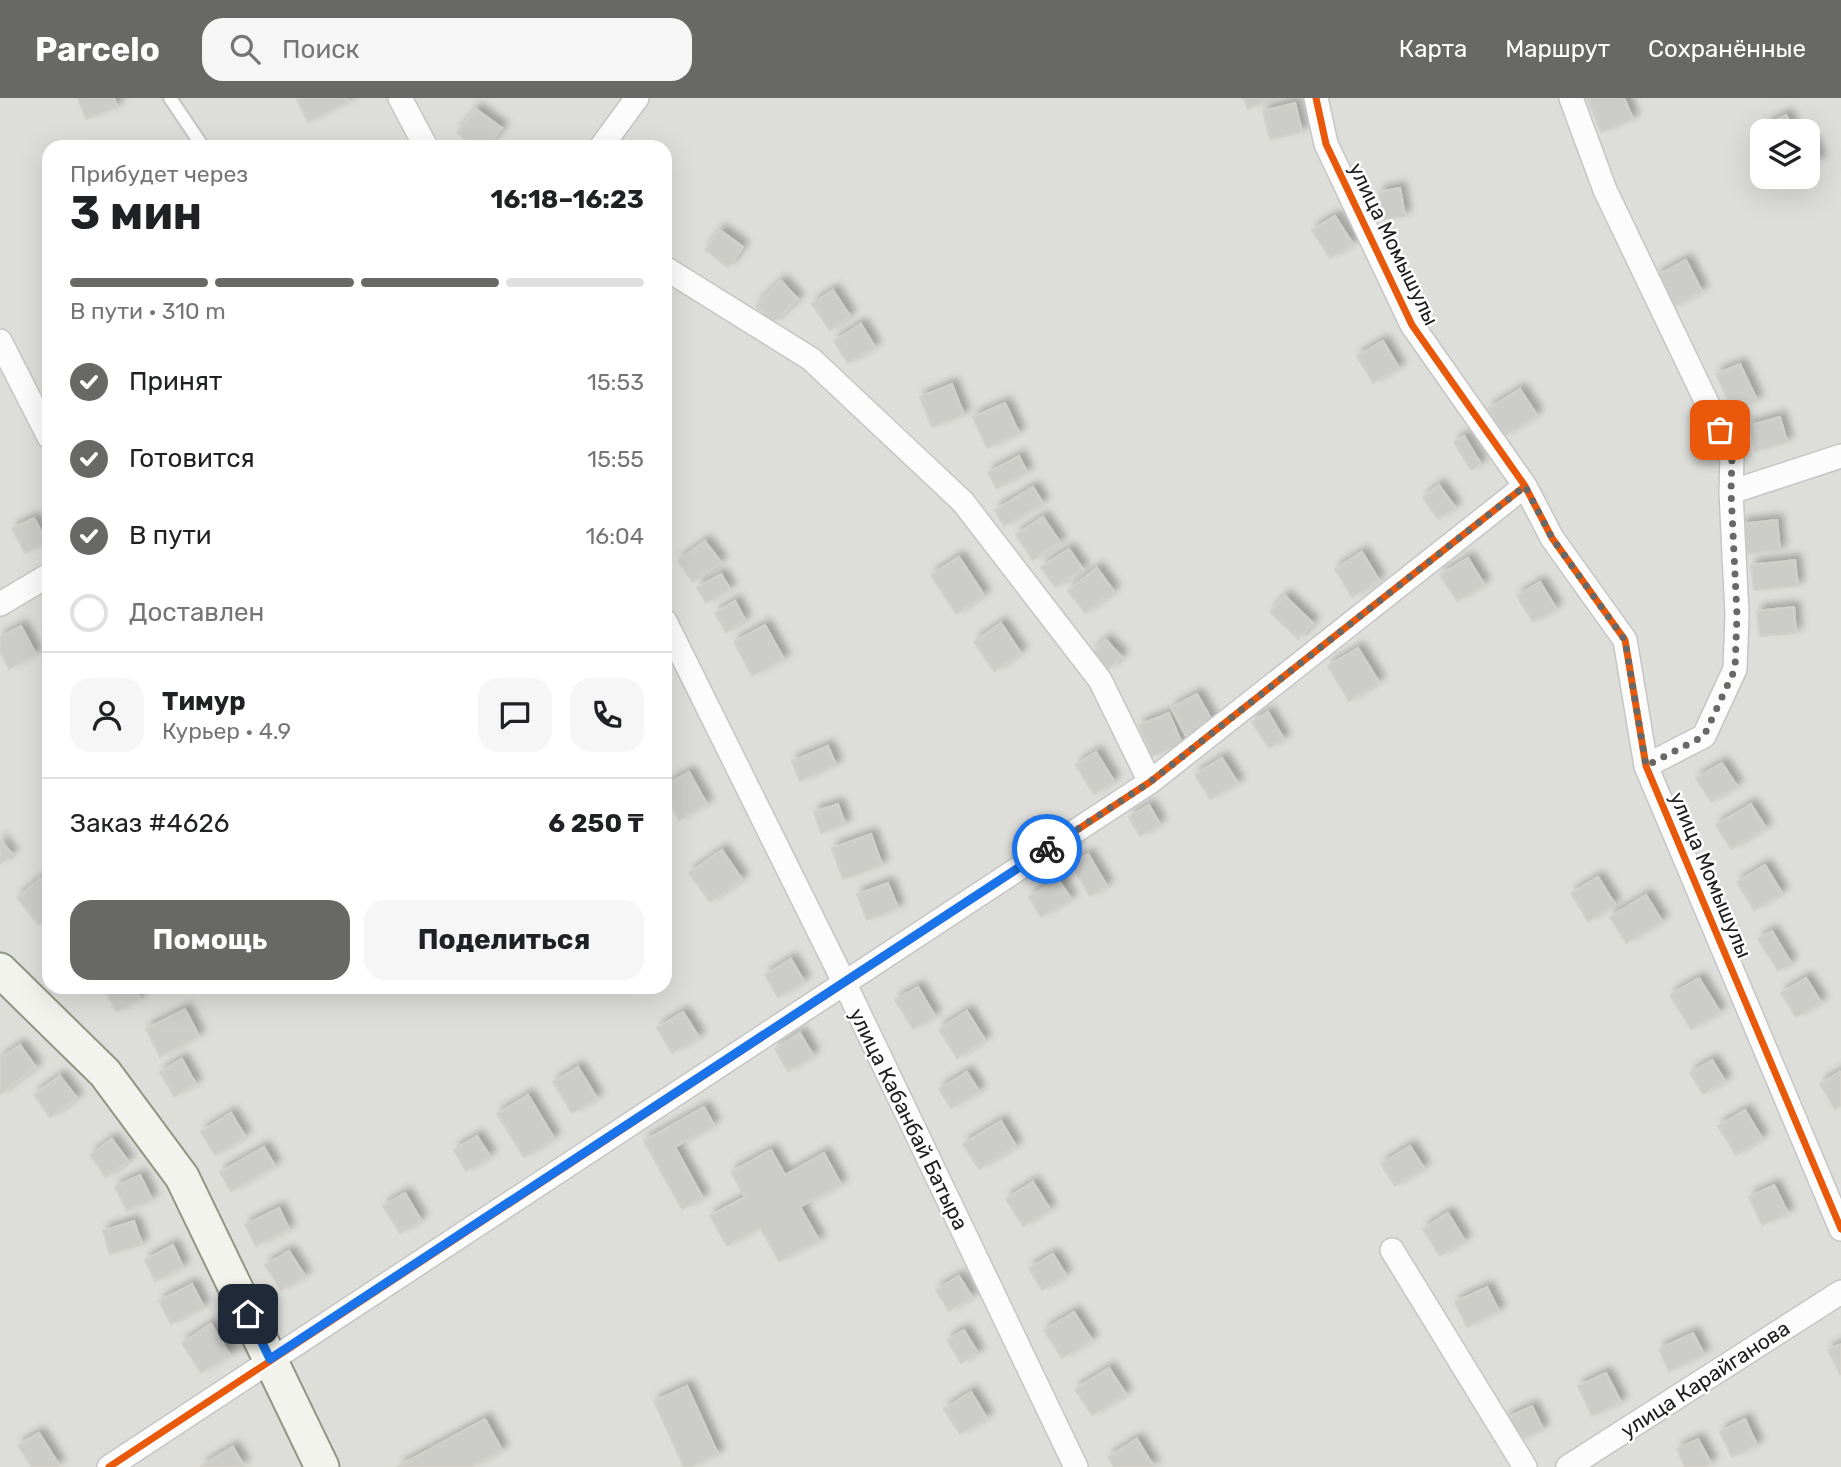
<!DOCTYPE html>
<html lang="ru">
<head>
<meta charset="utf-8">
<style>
	body { margin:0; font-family:Rubik,sans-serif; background:#f6f6f6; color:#202124; height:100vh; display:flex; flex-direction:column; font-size:26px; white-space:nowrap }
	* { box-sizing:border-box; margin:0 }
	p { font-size:23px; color:#757577 }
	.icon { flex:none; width:38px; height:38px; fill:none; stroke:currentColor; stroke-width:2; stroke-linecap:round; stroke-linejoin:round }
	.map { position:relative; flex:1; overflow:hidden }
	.side { position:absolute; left:42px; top:42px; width:630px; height:854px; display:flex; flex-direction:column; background:#fff; border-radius:21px; box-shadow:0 7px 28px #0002 }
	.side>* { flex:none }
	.buttons { position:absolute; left:1750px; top:21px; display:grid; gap:14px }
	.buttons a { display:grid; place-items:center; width:70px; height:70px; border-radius:14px; background:#fff; box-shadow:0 7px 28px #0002; font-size:35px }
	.pin { position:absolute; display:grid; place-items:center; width:60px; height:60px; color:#fff; margin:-30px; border-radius:14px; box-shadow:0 4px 10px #0006 }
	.courier { position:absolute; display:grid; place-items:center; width:70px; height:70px; margin:-35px; border:5px solid #1a73e8; border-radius:50%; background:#fff; color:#222; box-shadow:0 2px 9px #0007 }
	.head em { font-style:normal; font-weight:700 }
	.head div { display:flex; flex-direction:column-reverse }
	.head { display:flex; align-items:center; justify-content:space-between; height:119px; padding:0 28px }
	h1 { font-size:46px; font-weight:700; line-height:52px }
	.bar { display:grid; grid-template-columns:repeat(4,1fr); gap:10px 7px; align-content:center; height:84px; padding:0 28px }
	.bar i { height:9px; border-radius:5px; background:#e0e0e0 }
	.bar .on { background:#686866 }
	.bar p { grid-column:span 4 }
	.line { display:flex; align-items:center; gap:18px; padding:0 28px; border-top:2px solid #e0e0e0 }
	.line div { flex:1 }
	.round { display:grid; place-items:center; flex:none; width:74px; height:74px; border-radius:21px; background:#f6f6f6 }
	ol { padding:0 28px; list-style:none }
	li { display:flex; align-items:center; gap:21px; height:77px }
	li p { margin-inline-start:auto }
	li .icon { padding:7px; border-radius:50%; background:#686866; color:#fff; stroke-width:4 }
	li:last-child { color:#757577 }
	li i { width:38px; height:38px; border:4px solid #e0e0e0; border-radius:50% }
	.action { display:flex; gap:14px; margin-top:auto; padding:14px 28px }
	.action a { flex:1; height:80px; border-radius:21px; background:#686866; color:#fff; font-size:28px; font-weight:700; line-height:80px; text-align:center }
	.action a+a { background:#f6f6f6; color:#202124 }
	header { display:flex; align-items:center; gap:42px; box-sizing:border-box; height:98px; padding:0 35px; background:#686866; color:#fff }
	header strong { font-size:33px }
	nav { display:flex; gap:38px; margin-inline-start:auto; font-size:24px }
	.search { width:490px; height:63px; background:#f6f6f6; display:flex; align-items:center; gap:18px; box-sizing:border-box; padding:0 24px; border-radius:21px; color:#757577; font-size:26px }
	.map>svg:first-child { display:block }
	.residential { fill:#ddddda; fill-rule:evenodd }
	.building { fill:#ccccc9; stroke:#d1d0cb; stroke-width:2; filter:url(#shadow) }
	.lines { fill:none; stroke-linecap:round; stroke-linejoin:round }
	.lane-casing { stroke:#c5c5c3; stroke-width:16 }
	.street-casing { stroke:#c5c5c3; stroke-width:26 }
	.secondary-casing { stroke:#909782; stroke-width:37 }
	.lane { stroke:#fcfcfc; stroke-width:12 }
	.street { stroke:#fcfcfc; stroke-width:23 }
	.secondary { stroke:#f1f3ec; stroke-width:33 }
	.cycleway-casing { stroke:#fff; stroke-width:11 }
	.cycleway { stroke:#e8590c; stroke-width:7 }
	.done { stroke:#686866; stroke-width:7; stroke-dasharray:0 12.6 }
	.route { stroke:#1a73e8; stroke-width:9 }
	.labels { text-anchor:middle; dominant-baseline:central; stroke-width:5; stroke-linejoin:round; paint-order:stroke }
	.street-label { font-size:21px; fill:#202020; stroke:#fff }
</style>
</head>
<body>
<header>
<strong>Parcelo</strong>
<div class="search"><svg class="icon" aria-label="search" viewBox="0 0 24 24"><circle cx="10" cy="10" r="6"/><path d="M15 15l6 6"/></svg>Поиск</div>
<nav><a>Карта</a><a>Маршрут</a><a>Сохранённые</a></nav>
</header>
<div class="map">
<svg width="1841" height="1369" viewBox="0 0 1841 1369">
	<defs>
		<filter id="shadow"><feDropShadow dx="5.5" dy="-5.5" stdDeviation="3.5" flood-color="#0004"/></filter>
	</defs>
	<rect width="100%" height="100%" fill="#eeeee9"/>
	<!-- residential -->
	<path class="residential" d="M 0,0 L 1841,0 L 1841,1369 L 0,1369 ZM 1762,33 L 1808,33 L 1808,79 L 1762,79 ZM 49,49 L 665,49 L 665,889 L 49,889 Z"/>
	<!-- building -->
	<path class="building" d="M 78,0 L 114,0 L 117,9 L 86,21 Z
		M 301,0 L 347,0 L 349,3 L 308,24 L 297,2 Z
		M 1243,0 L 1271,0 L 1248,11 Z
		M 1587,0 L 1624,0 L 1633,21 L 1601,34 Z
		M 1295,5 L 1302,34 L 1270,41 L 1263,13 Z
		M 476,11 L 502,30 L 487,49 L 475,49 L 457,35 Z
		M 1786,17 L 1795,33 L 1768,33 L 1765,28 Z
		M 1813,44 L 1820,63 L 1808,67 L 1808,46 Z
		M 1400,90 L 1405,118 L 1384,121 L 1379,94 Z
		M 1335,118 L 1353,146 L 1330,160 L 1312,132 Z
		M 720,132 L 743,149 L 728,169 L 705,152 Z
		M 1686,162 L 1702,193 L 1673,209 L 1656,178 Z
		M 781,183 L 798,201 L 772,225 L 756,208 Z
		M 833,192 L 850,218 L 830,232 L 812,206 Z
		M 861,226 L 875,249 L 848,265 L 834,243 Z
		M 1383,243 L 1399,270 L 1373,285 L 1357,258 Z
		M 1740,266 L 1757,302 L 1733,313 L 1716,276 Z
		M 952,286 L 964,317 L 932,329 L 920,299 Z
		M 1520,291 L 1537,317 L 1505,337 L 1488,311 Z
		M 1005,305 L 1019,335 L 987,350 L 973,319 Z
		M 1780,319 L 1787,344 L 1755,353 L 1748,328 Z
		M 1464,338 L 1481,366 L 1471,372 L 1454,344 Z
		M 1019,358 L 1027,374 L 997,390 L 988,375 Z
		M 1439,387 L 1455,409 L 1438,421 L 1423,400 Z
		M 1033,389 L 1043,405 L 1004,428 L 995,412 Z
		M 1043,419 L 1060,444 L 1033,462 L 1016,437 Z
		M 34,420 L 47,444 L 25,455 L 12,431 Z
		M 1777,422 L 1780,453 L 1744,456 L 1741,426 Z
		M 705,443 L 721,464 L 693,484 L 678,463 Z
		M 1069,451 L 1083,471 L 1055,489 L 1041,469 Z
		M 1362,454 L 1379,482 L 1352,499 L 1335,471 Z
		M 959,459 L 984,497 L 956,516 L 931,477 Z
		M 1468,460 L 1484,486 L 1457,503 L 1440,477 Z
		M 1795,462 L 1798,488 L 1754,492 L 1751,467 Z
		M 1097,470 L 1114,493 L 1085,515 L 1068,493 Z
		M 721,476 L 730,491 L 706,505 L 697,490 Z
		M 1540,484 L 1556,510 L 1533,524 L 1517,498 Z
		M 1285,498 L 1313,525 L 1298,541 L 1270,514 Z
		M 735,503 L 745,522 L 726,534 L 715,515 Z
		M 1794,509 L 1796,535 L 1760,538 L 1757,513 Z
		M 1001,525 L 1021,555 L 994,573 L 974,544 Z
		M 765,527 L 784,561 L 752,578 L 734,544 Z
		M 21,528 L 36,556 L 9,571 L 0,554 L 0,539 Z
		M 1106,542 L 1122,559 L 1108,571 L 1093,554 Z
		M 1358,550 L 1379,584 L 1349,603 L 1328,568 Z
		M 1197,596 L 1213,624 L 1186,638 L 1171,610 Z
		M 1268,614 L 1284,641 L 1269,650 L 1252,624 Z
		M 1169,615 L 1182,646 L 1152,658 L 1139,627 Z
		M 828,648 L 836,667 L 800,683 L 792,663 Z
		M 1096,654 L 1114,683 L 1094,696 L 1076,667 Z
		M 1222,660 L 1238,685 L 1210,701 L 1195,677 Z
		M 1722,665 L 1737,688 L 1711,704 L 1696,680 Z
		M 689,674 L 707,706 L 679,722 L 665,697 L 665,688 Z
		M 838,706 L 845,726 L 821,735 L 814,714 Z
		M 1751,706 L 1766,730 L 1731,751 L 1716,727 Z
		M 1149,707 L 1160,726 L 1140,738 L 1129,719 Z
		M 871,736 L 882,767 L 843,781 L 832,750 Z
		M 0,742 L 12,756 L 0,766 Z
		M 722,752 L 742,781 L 710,804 L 689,775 Z
		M 1088,756 L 1107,788 L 1090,798 L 1071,766 Z
		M 1765,767 L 1782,795 L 1754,812 L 1737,784 Z
		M 1598,779 L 1615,806 L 1588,823 L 1571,795 Z
		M 40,781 L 49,792 L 49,819 L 39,827 L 17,800 Z
		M 1058,781 L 1071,801 L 1041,819 L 1029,799 Z
		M 888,785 L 898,810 L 867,822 L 857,796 Z
		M 1646,797 L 1662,823 L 1626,845 L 1610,819 Z
		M 1772,833 L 1791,865 L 1778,873 L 1758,841 Z
		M 791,861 L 804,883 L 778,899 L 765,877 Z
		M 1699,880 L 1720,914 L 1691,931 L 1670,897 Z
		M 1806,880 L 1821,904 L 1796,919 L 1781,895 Z
		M 103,889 L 134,889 L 140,901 L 116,913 Z
		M 918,889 L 935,918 L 913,931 L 895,902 Z
		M 185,911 L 199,938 L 160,959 L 146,931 Z
		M 967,913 L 985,942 L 957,960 L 939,931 Z
		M 683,914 L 699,939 L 672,955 L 657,930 Z
		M 800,935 L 813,957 L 788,973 L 775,951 Z
		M 20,947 L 36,969 L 0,996 L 0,961 Z
		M 182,961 L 196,986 L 174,998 L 160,974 Z
		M 1712,962 L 1725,983 L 1703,996 L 1690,975 Z
		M 578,969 L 597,1000 L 572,1015 L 553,984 Z
		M 1841,973 L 1841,1007 L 1835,1011 L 1820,986 Z
		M 967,974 L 979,993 L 951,1010 L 939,991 Z
		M 60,978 L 77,1000 L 50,1019 L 34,997 Z
		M 528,997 L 554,1040 L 524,1059 L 497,1016 Z
		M 704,1009 L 714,1027 L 675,1049 L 703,1100 L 682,1111 L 644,1043 Z
		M 1745,1012 L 1762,1040 L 1736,1057 L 1718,1028 Z
		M 231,1015 L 245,1038 L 215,1057 L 201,1034 Z
		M 1001,1023 L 1016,1048 L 979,1071 L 963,1046 Z
		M 477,1038 L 490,1058 L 466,1073 L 454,1052 Z
		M 112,1041 L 128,1063 L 106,1079 L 90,1057 Z
		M 1410,1048 L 1424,1070 L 1395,1088 L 1381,1066 Z
		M 264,1049 L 275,1068 L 231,1093 L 220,1074 Z
		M 771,1052 L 785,1077 L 824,1055 L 841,1086 L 800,1109 L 819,1142 L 779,1163 L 760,1129 L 727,1148 L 710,1118 L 745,1099 L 731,1074 Z
		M 140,1077 L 152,1101 L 127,1113 L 115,1089 Z
		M 1033,1084 L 1050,1111 L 1023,1128 L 1006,1101 Z
		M 1774,1087 L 1788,1115 L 1762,1127 L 1749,1099 Z
		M 405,1095 L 421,1122 L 400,1135 L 383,1108 Z
		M 279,1110 L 289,1131 L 256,1148 L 245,1127 Z
		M 1448,1115 L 1465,1143 L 1440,1158 L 1423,1131 Z
		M 134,1123 L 142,1146 L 110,1156 L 103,1133 Z
		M 173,1147 L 183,1169 L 155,1183 L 145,1162 Z
		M 289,1153 L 305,1178 L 281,1192 L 265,1167 Z
		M 1053,1156 L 1066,1177 L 1042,1192 L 1029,1170 Z
		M 959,1178 L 972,1199 L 949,1213 L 936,1192 Z
		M 192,1186 L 204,1209 L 171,1226 L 159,1203 Z
		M 1487,1189 L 1499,1213 L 1467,1229 L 1455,1204 Z
		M 1074,1214 L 1092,1242 L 1062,1260 L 1044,1232 Z
		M 211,1226 L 230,1257 L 201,1275 L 182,1245 Z
		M 964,1232 L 978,1255 L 961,1265 L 947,1242 Z
		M 1693,1235 L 1704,1256 L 1669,1273 L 1659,1251 Z
		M 1841,1246 L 1841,1275 L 1840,1276 L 1828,1252 Z
		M 1109,1270 L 1126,1296 L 1092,1317 L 1075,1291 Z
		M 1606,1275 L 1621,1304 L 1592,1318 L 1578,1288 Z
		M 687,1288 L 718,1356 L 690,1369 L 684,1369 L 654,1303 Z
		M 971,1294 L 987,1320 L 960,1336 L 944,1311 Z
		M 1532,1308 L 1543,1331 L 1516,1344 L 1505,1321 Z
		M 485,1321 L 502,1352 L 471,1369 L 397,1369 Z
		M 1745,1321 L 1757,1347 L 1732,1359 L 1720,1334 Z
		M 39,1335 L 59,1367 L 56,1369 L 32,1369 L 18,1347 Z
		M 1137,1341 L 1154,1369 L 1114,1369 L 1108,1359 Z
		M 1698,1341 L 1711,1365 L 1703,1369 L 1685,1369 L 1677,1351 Z
		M 233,1349 L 244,1368 L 202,1369 L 201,1368 Z"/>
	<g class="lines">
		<!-- lane casing -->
		<g class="lane-casing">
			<path id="lane" d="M 170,0 L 203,49"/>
		</g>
		<!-- street casing -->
		<g class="street-casing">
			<path id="street" d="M 400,0 L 426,49
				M 1316,0 L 1326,46 L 1412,227 L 1525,388 L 1552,440 L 1625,542 L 1646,668 L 1841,1131
				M 1571,0 L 1605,92 L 1732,357 L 1731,394 L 1737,517 L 1735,571 L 1704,638 L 1646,668
				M 601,49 L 637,0
				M 665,170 L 811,261 L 963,404 L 1100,582 L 1150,684
				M 0,243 L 49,339
				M 1731,394 L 1841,358
				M 0,506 L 49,477
				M 665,523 L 844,884 L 1076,1369
				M 1392,1152 L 1525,1369
				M 109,1369 L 1150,684 L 1525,388
				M 1568,1369 L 1841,1194"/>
		</g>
		<!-- secondary casing -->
		<g class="secondary-casing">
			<path id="secondary" d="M 0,872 L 105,975 L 182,1079 L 322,1369"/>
		</g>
		<!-- lane -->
		<use href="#lane" class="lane"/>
		<!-- street -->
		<use href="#street" class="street"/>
		<!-- secondary -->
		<use href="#secondary" class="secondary"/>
		<!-- cycleway casing -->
		<g class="cycleway-casing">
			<path id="cycleway" d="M 1316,0 L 1326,46 L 1412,227 L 1525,388 L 1552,440 L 1625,542 L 1646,668 L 1841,1131
				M 109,1369 L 1150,684 L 1525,388"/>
		</g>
		<!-- cycleway -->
		<use href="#cycleway" class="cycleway"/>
	</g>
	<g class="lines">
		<!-- done -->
		<path class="done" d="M 1047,751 L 1150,684 L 1525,388 L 1552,440 L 1625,542 L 1646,668 L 1704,638 L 1735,571 L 1737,517 L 1731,394 L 1732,358 L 1720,332"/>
		<!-- route -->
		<path class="route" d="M 248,1216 L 270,1261 L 1047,751"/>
	</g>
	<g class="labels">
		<!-- street labels -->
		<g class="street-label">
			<text transform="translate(1394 146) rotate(64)">улица Момышулы</text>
			<text transform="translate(1711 777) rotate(67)">улица Момышулы</text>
			<text transform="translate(909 1021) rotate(64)">улица Кабанбай Батыра</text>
			<text transform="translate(1705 1281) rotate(-33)">улица Карайганова</text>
		</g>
	</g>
</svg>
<div class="buttons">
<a><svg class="icon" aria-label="layers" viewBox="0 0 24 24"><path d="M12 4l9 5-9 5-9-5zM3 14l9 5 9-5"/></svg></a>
</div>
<div class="pin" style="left:1720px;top:332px;background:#ea580c"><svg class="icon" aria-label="bag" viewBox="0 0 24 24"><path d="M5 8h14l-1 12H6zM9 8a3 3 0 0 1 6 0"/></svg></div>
<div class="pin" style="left:248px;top:1216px;background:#1f2937"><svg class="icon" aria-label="home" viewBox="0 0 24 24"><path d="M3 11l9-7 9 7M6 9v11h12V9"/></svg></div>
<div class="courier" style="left:1047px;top:751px"><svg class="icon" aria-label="bike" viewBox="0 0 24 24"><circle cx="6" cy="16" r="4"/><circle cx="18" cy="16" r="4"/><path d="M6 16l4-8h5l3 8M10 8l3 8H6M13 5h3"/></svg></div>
<section class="side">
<div class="head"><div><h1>3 мин</h1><p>Прибудет через</p></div><em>16:18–16:23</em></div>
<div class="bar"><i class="on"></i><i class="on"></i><i class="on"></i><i></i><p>В пути · 310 m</p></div>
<ol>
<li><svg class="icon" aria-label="check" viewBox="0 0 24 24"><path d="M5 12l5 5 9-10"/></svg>Принят<p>15:53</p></li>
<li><svg class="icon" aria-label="check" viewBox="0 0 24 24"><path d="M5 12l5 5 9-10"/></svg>Готовится<p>15:55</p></li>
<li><svg class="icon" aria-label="check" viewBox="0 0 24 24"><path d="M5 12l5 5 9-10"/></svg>В пути<p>16:04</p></li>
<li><i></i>Доставлен</li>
</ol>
<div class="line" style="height:126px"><a class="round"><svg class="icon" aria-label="person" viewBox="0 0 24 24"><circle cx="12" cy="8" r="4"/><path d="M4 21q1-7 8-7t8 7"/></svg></a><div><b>Тимур</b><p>Курьер · 4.9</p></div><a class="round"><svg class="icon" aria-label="chat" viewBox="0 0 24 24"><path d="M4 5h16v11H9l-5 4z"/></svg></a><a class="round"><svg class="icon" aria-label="phone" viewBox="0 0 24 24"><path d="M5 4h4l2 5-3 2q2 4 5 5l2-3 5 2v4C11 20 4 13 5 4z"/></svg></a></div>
<div class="line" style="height:91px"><div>Заказ #4626</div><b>6 250 ₸</b></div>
<div class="action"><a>Помощь</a><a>Поделиться</a></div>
</section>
</div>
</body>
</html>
